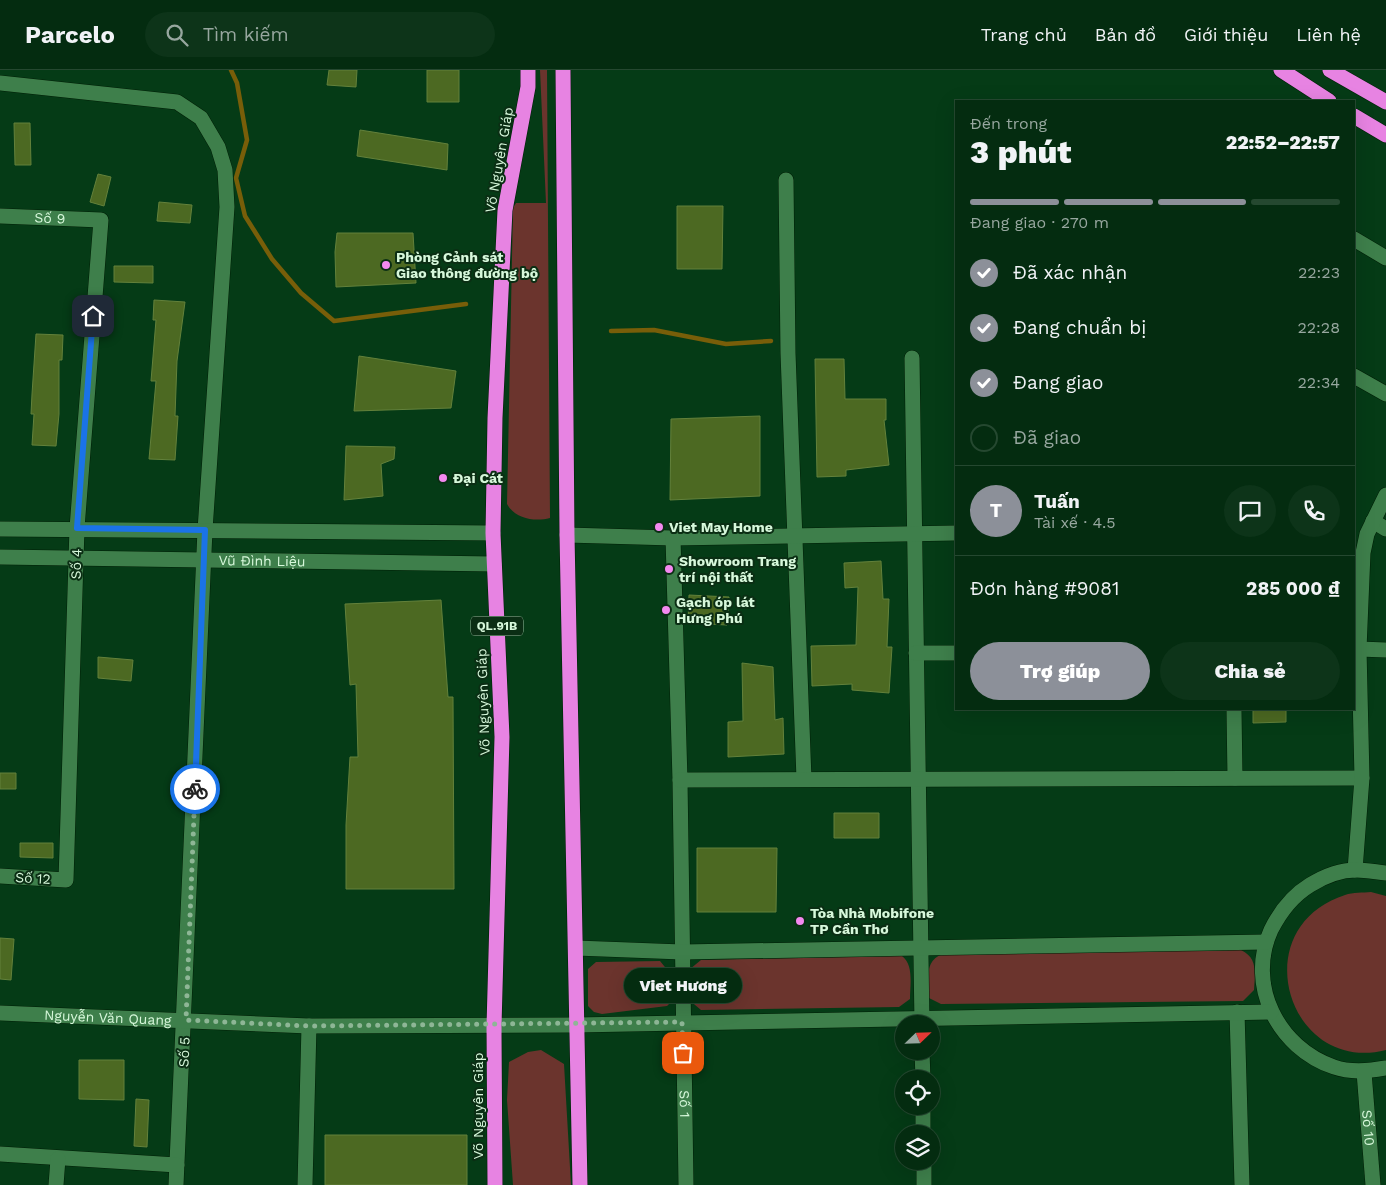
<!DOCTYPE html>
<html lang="vi">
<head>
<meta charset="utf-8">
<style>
	body { margin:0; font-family:"Work Sans",sans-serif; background:#0d3419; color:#f1f3f6; height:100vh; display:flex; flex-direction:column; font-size:19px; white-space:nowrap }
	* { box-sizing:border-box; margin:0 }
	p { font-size:16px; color:#97a79f }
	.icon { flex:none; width:28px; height:28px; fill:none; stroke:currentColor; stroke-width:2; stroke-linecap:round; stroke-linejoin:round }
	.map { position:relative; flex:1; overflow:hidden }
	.drawer { position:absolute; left:955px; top:30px; width:400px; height:610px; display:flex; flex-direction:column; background:#042c10; border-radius:0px; box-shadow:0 5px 20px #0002,0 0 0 1px #254830 }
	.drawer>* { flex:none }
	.needle { width:32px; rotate:67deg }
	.tools { position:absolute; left:895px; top:945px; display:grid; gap:10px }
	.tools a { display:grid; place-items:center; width:45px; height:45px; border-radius:50%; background:#042c10; box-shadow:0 5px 20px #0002,0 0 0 1px #254830; font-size:25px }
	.pin { position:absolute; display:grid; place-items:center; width:42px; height:42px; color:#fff; margin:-21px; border-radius:10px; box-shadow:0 2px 8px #0006 }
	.courier { position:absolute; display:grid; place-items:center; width:50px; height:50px; margin:-25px; border:4px solid #1a73e8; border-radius:50%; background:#fff; color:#222; box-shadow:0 1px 6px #0007 }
	.bubble { position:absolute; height:35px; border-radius:18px; background:#042c10; box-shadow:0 5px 20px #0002,0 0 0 1px #254830; font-size:16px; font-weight:800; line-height:35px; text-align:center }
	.head em { font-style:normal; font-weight:800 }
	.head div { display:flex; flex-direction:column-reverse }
	.head { display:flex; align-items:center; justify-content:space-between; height:85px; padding:0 15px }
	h1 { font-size:32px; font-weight:800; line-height:38px }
	.bar { display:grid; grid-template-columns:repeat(4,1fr); gap:8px 5px; align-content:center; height:60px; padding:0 15px }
	.bar i { height:6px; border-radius:4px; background:#254830 }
	.bar .current { background:#8c9099 }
	.bar p { grid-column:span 4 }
	.line { display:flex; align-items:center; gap:12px; padding:0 15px; border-top:1px solid #254830 }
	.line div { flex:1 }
	.round { display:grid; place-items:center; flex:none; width:52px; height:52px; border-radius:26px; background:#0d3419 }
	ol { padding:0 15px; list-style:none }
	li { display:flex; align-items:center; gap:15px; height:55px }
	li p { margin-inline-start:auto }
	li .icon { padding:5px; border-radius:50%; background:#8c9099; color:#fff; stroke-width:4 }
	li:last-child { color:#97a79f }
	li i { width:28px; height:28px; border:2px solid #254830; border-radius:50% }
	.primary-button { display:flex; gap:10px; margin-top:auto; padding:10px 15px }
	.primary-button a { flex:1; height:58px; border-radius:30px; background:#8c9099; color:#fff; font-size:20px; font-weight:800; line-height:58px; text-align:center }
	.primary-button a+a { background:#0d3419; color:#f1f3f6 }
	header { display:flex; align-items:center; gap:30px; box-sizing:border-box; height:70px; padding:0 25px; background:#042c10; border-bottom:1px solid #254830 }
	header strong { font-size:24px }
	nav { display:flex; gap:28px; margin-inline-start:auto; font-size:18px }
	.search { width:350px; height:45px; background:#0d3419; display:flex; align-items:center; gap:12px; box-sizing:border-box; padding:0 18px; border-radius:28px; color:#97a79f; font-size:19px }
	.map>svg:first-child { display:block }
	.green { fill:#6b342d }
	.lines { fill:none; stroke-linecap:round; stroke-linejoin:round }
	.stream { stroke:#785e09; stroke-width:4.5 }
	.building { fill:#4c6922; stroke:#63813b }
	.minor-casing { stroke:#001f06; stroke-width:16 }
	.highway-casing { stroke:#001f06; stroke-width:16 }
	.minor { stroke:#3e7f4b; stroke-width:15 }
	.highway { stroke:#e783e2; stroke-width:15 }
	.done { stroke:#8eb696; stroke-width:5; stroke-dasharray:0 9 }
	.route { stroke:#1a73e8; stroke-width:6 }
	.poi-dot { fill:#f489f0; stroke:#0b2e14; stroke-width:2 }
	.labels { text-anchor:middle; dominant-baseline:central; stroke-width:4; stroke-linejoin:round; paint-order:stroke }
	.shield { fill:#0b2e14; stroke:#9abb9f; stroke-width:1 }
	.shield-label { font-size:12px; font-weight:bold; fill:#d7f8db }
	.street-label { font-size:14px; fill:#d7f8db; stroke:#0b2e14 }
	.poi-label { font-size:14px; font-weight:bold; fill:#d7f8db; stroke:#0b2e14; text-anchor:start }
</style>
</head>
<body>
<header>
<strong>Parcelo</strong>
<div class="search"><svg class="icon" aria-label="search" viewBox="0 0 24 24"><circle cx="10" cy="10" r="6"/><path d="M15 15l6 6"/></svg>Tìm kiếm</div>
<nav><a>Trang chủ</a><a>Bản đồ</a><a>Giới thiệu</a><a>Liên hệ</a></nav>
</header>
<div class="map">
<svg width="1386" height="1115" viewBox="0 0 1386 1115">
	<rect width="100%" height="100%" fill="#053b16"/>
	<!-- green -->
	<path class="green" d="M 540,0 L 547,0 L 550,448 C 535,452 515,449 507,434 L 513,138 L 516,133 L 546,133 Z
		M 1371,822 L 1386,826 L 1386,980 C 1288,1005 1243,858 1345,825 C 1353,822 1363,823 1371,822 Z
		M 1241,880 C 1258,888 1255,903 1254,920 L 1243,931 L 941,934 L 929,928 C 929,910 923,891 943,884 Z
		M 902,886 C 914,895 910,915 910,929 L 899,937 L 701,940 L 688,929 L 690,899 L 701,890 Z
		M 660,891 L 669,902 L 670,933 L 667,936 L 602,944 L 594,942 L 588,936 L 588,899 L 596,892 Z
		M 541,980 L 564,994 L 571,1115 L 513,1115 L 507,1030 L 509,992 L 528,982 Z"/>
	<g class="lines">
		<!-- stream -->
		<path class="stream" d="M 231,0 L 237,13 L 247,70 L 236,108 L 245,146 L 272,189 L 301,223 L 334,251 L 466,234
			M 611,261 L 654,260 L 726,274 L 771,271"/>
	</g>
	<!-- building -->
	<path class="building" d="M 329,0 L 357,0 L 356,17 L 327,15 Z
		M 427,0 L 459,0 L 459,32 L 427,32 Z
		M 14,53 L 30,53 L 31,95 L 15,95 Z
		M 360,60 L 448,74 L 447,100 L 357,86 Z
		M 98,104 L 111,107 L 104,136 L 90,132 Z
		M 159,132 L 192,135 L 190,153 L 157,151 Z
		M 677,136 L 723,136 L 722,199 L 677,199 Z
		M 337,163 L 413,163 L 416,213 L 336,217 L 335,182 Z
		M 114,196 L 153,196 L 153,213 L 114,212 Z
		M 154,230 L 185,232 L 177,291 L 175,346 L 178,346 L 175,390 L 149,389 L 156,311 L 151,311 L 156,250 L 153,250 Z
		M 36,264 L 63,265 L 62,290 L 59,290 L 59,344 L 56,376 L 32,375 L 34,344 L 31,344 L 32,324 Z
		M 359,286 L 456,301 L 451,338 L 354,341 Z
		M 815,289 L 844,289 L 845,329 L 886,329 L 886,350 L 884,350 L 889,395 L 846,400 L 846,406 L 817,407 Z
		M 760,346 L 760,426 L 670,430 L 671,349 Z
		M 346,376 L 395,377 L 394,389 L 381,394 L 383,426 L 344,430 Z
		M 881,491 L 883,529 L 889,529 L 887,577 L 892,577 L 889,623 L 852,620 L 852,614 L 812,616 L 811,576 L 856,575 L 858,517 L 845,518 L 844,493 Z
		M 689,525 L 729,527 L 727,555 L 688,553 Z
		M 441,530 L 448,627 L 453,627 L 454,819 L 346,819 L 346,755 L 350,687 L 358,687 L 356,614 L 350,615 L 345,534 Z
		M 98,587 L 133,590 L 131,611 L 98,608 Z
		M 742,593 L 773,597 L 775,650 L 783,648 L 784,684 L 728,687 L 728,652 L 743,651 Z
		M 1253,639 L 1286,639 L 1286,652 L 1253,653 Z
		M 0,703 L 16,703 L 16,719 L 0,719 Z
		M 834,743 L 879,743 L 879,768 L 834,768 Z
		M 20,773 L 53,773 L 53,788 L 20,787 Z
		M 697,778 L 777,778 L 776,842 L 697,842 Z
		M 0,868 L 14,869 L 11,910 L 0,909 Z
		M 79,990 L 124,990 L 124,1030 L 79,1029 Z
		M 136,1029 L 149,1030 L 147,1077 L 134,1076 Z
		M 325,1065 L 467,1065 L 467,1115 L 325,1115 Z"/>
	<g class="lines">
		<!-- minor casing -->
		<g class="minor-casing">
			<g id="minor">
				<path d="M 0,13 L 177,32 L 201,48 L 218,77 L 225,100 L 227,137 L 205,460 L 176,1115"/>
				<path d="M 786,110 L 788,283 L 804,709"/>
				<path id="s1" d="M 0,146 L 101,150 L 77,458 L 66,810 L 0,806"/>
				<path d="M 1354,169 L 1386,188"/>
				<path d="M 912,288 L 922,954"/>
				<path d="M 1354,306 L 1386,324"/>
				<path d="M 1373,451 L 1386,459"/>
				<path d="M 0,459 L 493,463"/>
				<path d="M 567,465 L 673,468 L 956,463"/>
				<path id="s2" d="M 673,468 L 680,710 L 686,1115"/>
				<path id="s3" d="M 0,487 L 494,494"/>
				<path d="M 1359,579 L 1386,580"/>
				<path d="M 916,583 L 956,583"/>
				<path d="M 1234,639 L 1235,708"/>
				<path d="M 680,710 L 1362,708"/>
				<path d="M 1355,800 L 1362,708 L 1359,579 L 1363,483 L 1367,464 L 1386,425"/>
				<path d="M 1386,803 C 1376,802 1366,800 1356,800 C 1340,800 1323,807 1310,815 C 1292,826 1280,842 1271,860 C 1246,915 1278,978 1334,997 C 1351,1003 1369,1001 1386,998"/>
				<path d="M 576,878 L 682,882 L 1266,872"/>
				<path d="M 1237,942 L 1242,1115"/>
				<path id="s4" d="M 0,943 L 309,956 L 576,955 L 1271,942"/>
				<path d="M 922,981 L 923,1009"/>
				<path id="s5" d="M 1364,1002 L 1373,1115"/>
				<path d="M 923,1036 L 923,1064"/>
				<path d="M 0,1084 L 177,1095"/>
				<path d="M 924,1091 L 924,1115"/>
				<path d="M 56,1115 L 58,1089"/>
				<path d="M 305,1115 L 309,956"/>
			</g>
		</g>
		<!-- highway casing -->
		<g class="highway-casing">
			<path id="highway" d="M 563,0 L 567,465 L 580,1115
				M 1281,0 L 1329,31
				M 1330,0 L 1386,32
				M 1354,46 L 1386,65
				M 495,1115 L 494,956 L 502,667 L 493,463 L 495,348 L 505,140 L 528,17 L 528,0"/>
		</g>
		<!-- minor -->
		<use href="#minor" class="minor"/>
		<!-- highway -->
		<use href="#highway" class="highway"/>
	</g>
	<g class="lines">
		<!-- done -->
		<path class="done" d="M 195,719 L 186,950 L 309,956 L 682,952 L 683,983"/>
		<!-- route -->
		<path class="route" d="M 93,246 L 77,458 L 205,460 L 195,719"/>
	</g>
	<!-- markers -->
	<g class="poi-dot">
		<circle cx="386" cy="195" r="5"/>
		<circle cx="443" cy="408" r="5"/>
		<circle cx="659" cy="457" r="5"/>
		<circle cx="669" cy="499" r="5"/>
		<circle cx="666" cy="540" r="5"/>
		<circle cx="800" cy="851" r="5"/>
	</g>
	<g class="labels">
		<!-- shield labels -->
		<rect class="shield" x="471" y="546.5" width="52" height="19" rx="4"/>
		<g class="shield-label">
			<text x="497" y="556">QL.91B</text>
		</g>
		<!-- street labels -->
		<g class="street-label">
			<text transform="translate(499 90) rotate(-80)">Võ Nguyên Giáp</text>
			<text stroke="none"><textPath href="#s1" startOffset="50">Số 9</textPath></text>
			<text stroke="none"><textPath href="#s3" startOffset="262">Vũ Đình Liệu</textPath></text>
			<text transform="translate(76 494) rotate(-88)">Số 4</text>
			<text transform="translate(483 632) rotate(-92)">Võ Nguyên Giáp</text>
			<text transform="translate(33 808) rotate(3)">Số 12</text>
			<text stroke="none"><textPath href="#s4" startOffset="108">Nguyễn Văn Quang</textPath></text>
			<text transform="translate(184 982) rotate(-87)">Số 5</text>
			<text stroke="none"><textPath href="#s2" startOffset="566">Số 1</textPath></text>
			<text transform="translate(478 1036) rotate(-90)">Võ Nguyên Giáp</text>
			<text stroke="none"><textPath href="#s5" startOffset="56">Số 10</textPath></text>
		</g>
		<!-- poi labels -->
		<g class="poi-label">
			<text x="396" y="187">Phòng Cảnh sát<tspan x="396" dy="16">Giao thông đường bộ</tspan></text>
			<text x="453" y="408">Đại Cát</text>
			<text x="669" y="457">Viet May Home</text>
			<text x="679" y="491">Showroom Trang<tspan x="679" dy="16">trí nội thất</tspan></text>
			<text x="676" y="532">Gạch óp lát<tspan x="676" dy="16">Hưng Phú</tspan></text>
			<text x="810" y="843">Tòa Nhà Mobifone<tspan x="810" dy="16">TP Cần Thơ</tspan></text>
		</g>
	</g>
</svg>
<div class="tools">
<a><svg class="needle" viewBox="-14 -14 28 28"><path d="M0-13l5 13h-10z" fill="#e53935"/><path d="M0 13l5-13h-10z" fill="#97a79f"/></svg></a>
<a><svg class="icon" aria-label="locate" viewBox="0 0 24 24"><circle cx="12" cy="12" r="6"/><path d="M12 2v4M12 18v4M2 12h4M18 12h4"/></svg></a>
<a><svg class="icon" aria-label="layers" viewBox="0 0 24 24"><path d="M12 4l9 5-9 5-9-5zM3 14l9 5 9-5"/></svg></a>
</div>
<div class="pin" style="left:683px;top:983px;background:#ea580c"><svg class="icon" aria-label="bag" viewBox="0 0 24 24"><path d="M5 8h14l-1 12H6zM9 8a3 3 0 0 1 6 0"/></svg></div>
<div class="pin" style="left:93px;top:246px;background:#1f2937"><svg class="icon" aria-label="home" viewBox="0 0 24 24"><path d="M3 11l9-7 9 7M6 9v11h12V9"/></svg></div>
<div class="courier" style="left:195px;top:719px"><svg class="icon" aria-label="bike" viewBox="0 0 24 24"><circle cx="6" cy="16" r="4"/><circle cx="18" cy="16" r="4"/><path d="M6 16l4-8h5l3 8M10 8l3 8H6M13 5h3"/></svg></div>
<div class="bubble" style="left:624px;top:898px;width:118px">Viet Hương</div>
<section class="drawer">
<div class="head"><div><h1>3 phút</h1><p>Đến trong</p></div><em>22:52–22:57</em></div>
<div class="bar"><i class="current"></i><i class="current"></i><i class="current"></i><i></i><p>Đang giao · 270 m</p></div>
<ol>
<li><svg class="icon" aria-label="check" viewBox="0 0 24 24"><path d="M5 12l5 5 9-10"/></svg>Đã xác nhận<p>22:23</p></li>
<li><svg class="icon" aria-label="check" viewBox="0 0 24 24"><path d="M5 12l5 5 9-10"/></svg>Đang chuẩn bị<p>22:28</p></li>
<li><svg class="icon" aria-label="check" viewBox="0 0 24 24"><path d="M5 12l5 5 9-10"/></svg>Đang giao<p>22:34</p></li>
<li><i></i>Đã giao</li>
</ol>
<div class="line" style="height:90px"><b class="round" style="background:#8c9099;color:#fff">T</b><div><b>Tuấn</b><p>Tài xế · 4.5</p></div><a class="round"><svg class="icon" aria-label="chat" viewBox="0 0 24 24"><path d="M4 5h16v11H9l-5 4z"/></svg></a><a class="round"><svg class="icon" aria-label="phone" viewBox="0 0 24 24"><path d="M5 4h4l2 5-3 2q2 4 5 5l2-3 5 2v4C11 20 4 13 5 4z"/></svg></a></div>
<div class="line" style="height:65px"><div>Đơn hàng #9081</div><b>285 000 ₫</b></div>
<div class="primary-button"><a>Trợ giúp</a><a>Chia sẻ</a></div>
</section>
</div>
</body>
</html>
